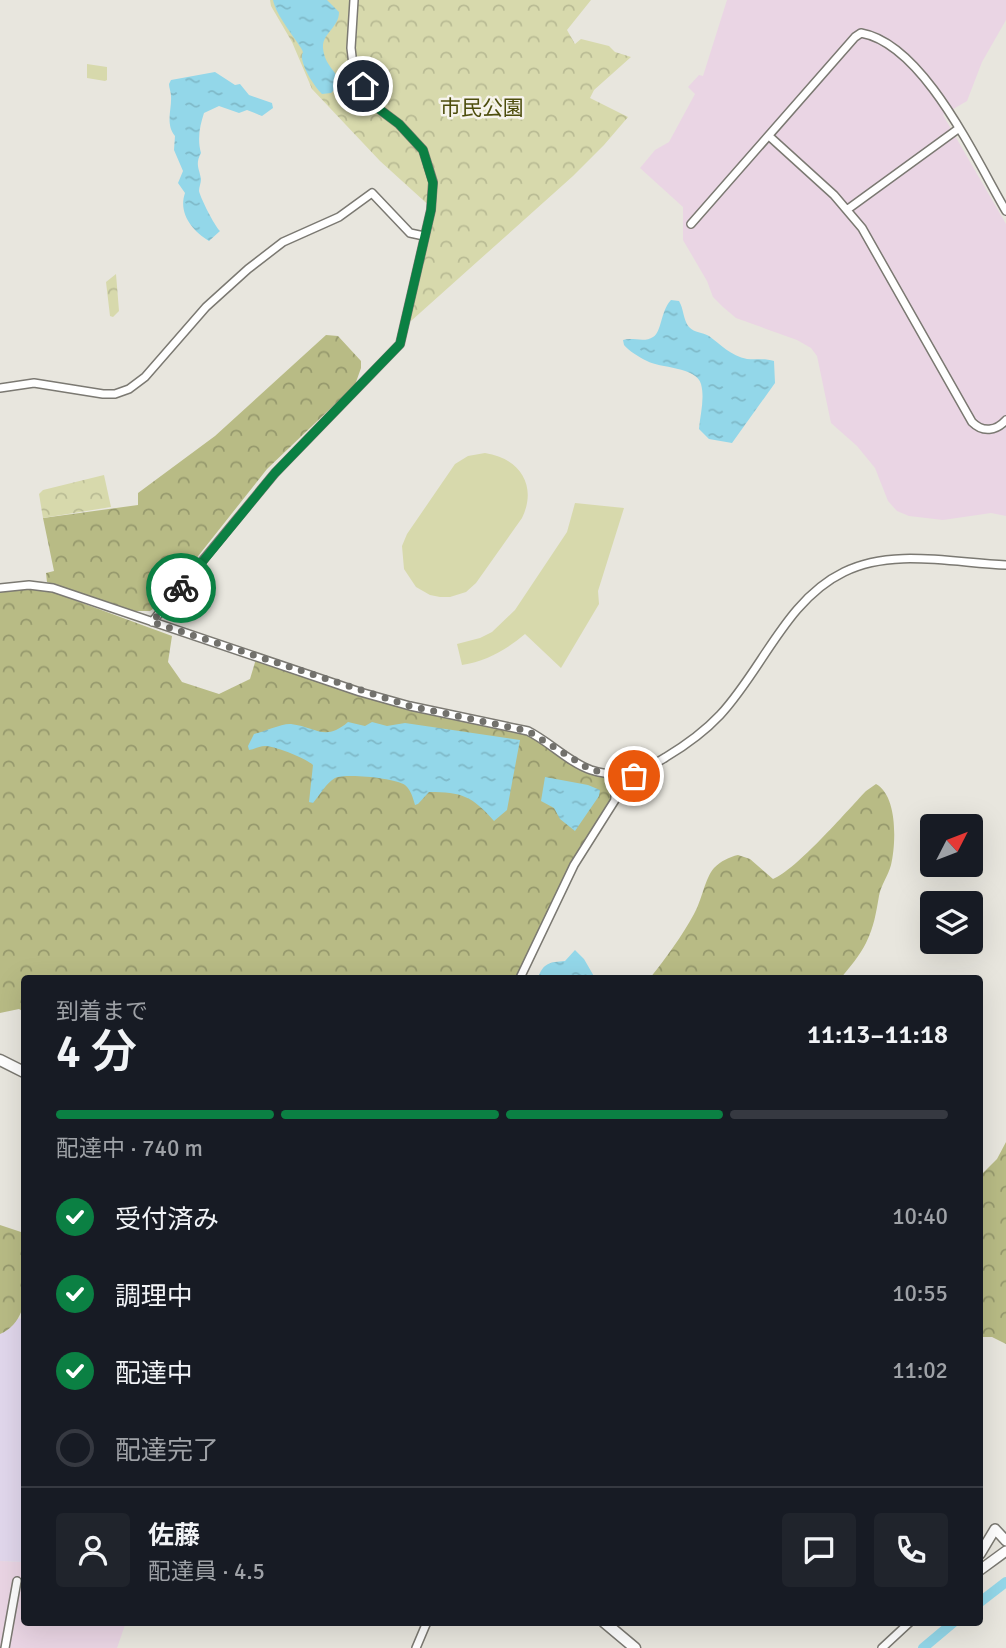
<!DOCTYPE html>
<html lang="ja">
<head>
<meta charset="utf-8">
<style>
	body { margin:0; font-family:Signika,"Noto Sans JP",sans-serif; background:#20242c; color:#f1f3f6; height:100vh; display:flex; flex-direction:column; font-size:26px; white-space:nowrap }
	* { box-sizing:border-box; margin:0 }
	p { font-size:23px; color:#9ea1a6 }
	.icon { flex:none; width:38px; height:38px; fill:none; stroke:currentColor; stroke-width:2; stroke-linecap:round; stroke-linejoin:round }
	.map { position:relative; flex:1; overflow:hidden }
	.drawer { position:absolute; left:21px; top:975px; width:962px; height:651px; display:flex; flex-direction:column; background:#171b24; border-radius:7px; box-shadow:0 7px 28px #0002 }
	.drawer>* { flex:none }
	.needle { width:46px; rotate:48deg }
	.buttons { position:absolute; left:920px; top:814px; display:grid; gap:14px }
	.buttons a { display:grid; place-items:center; width:63px; height:63px; border-radius:7px; background:#171b24; box-shadow:0 7px 28px #0002; font-size:35px }
	.pin { position:absolute; display:grid; place-items:center; width:60px; height:60px; color:#fff; margin:-30px; border:4px solid #fff; border-radius:50%; box-shadow:0 2px 7px #0007 }
	.courier { position:absolute; display:grid; place-items:center; width:70px; height:70px; margin:-35px; border:5px solid #0b8043; border-radius:50%; background:#fff; color:#222; box-shadow:0 2px 9px #0007 }
	.head em { font-style:normal; font-weight:600 }
	.head div { display:flex; flex-direction:column-reverse }
	.head { display:flex; align-items:center; justify-content:space-between; height:119px; padding:0 35px }
	h1 { font-size:46px; font-weight:600; line-height:52px }
	.bar { display:grid; grid-template-columns:repeat(4,1fr); gap:10px 7px; align-content:center; height:84px; padding:0 35px }
	.bar i { height:9px; border-radius:5px; background:#363941 }
	.bar .active { background:#0b8043 }
	.bar p { grid-column:span 4 }
	.line { display:flex; align-items:center; gap:18px; padding:0 35px; border-top:2px solid #363941 }
	.line div { flex:1 }
	.round { display:grid; place-items:center; flex:none; width:74px; height:74px; border-radius:7px; background:#20242c }
	ol { padding:0 35px; list-style:none }
	li { display:flex; align-items:center; gap:21px; height:77px }
	li p { margin-inline-start:auto }
	li .icon { padding:7px; border-radius:50%; background:#0b8043; color:#fff; stroke-width:4 }
	li:last-child { color:#9ea1a6 }
	li i { width:38px; height:38px; border:4px solid #363941; border-radius:50% }
	.map>svg:first-child { display:block }
	.industrial { fill:#ead5e4 }
	.education { fill:#e1d7ec }
	.green { fill:#d7d9ac }
	.forest { fill:url(#forest-crowns) }
	.park { fill:url(#park-crowns) }
	.water { fill:url(#water-ripples) }
	.lines { fill:none; stroke-linecap:round; stroke-linejoin:round }
	.river { stroke:#93d7e9; stroke-width:10 }
	.minor-casing { stroke:#7b7972; stroke-width:10 }
	.major-casing { stroke:#7b7972; stroke-width:12 }
	.highway-casing { stroke:#7b7972; stroke-width:13 }
	.minor { stroke:#fff; stroke-width:7 }
	.major { stroke:#fff; stroke-width:9 }
	.highway { stroke:#fff; stroke-width:10 }
	.done { stroke:#72716c; stroke-width:7; stroke-dasharray:0 12.6 }
	.route { stroke:#0b8043; stroke-width:9 }
	.labels { text-anchor:middle; dominant-baseline:central; stroke-width:5; stroke-linejoin:round; paint-order:stroke }
	.park-label { font-size:21px; fill:#4d4d0d; stroke:#f6f3eb }
</style>
</head>
<body>
<div class="map">
<svg width="1006" height="1648" viewBox="0 0 1006 1648">
	<defs>
		<pattern id="forest-crowns" width="20" height="18" patternUnits="userSpaceOnUse" patternTransform="scale(1.75)"><rect width="20" height="18" fill="#b8bb85"/><path d="M2 6a3 3 0 1 1 6 0M12 15a3 3 0 1 1 6 0" fill="none" stroke="#96996d"/></pattern>
		<pattern id="park-crowns" width="20" height="18" patternUnits="userSpaceOnUse" patternTransform="scale(1.75)"><rect width="20" height="18" fill="#d7d9ac"/><path d="M2 6a3 3 0 1 1 6 0M12 15a3 3 0 1 1 6 0" fill="none" stroke="#b9bb94"/></pattern>
		<pattern id="water-ripples" width="26" height="14" patternUnits="userSpaceOnUse" patternTransform="scale(1.75)"><rect width="26" height="14" fill="#93d7e9"/><path d="M2 4q2-2 4 0t4 0M15 11q2-2 4 0t4 0" fill="none" stroke="#7fb9c8"/></pattern>
	</defs>
	<rect width="100%" height="100%" fill="#e8e6de"/>
	<!-- industrial -->
	<path class="industrial" d="M 727,0 L 1006,0 L 1006,20 L 982,62 L 967,101 L 943,115 L 1006,224 L 1006,516 L 991,513 L 943,520 L 909,516 L 897,511 L 888,501 L 875,468 L 857,446 L 831,423 L 817,356 L 811,348 L 797,340 L 736,318 L 723,307 L 713,297 L 707,281 L 683,240 L 683,207 L 640,168 L 655,150 L 669,142 L 695,94 L 688,87 L 699,75 L 703,76 Z
		M 0,1561 L 24,1562 L 24,1622 L 126,1622 L 117,1648 L 0,1648 Z"/>
	<!-- education -->
	<path class="education" d="M 24,1308 L 24,1562 L 0,1561 L 0,1320 L 1,1315 L 22,1319 Z"/>
	<!-- green -->
	<path class="green" d="M 485,453 C 519,458 538,485 522,518 L 476,583 L 466,592 L 450,597 L 440,597 L 430,595 L 416,587 L 404,569 L 402,546 L 407,534 L 455,464 L 468,456 Z
		M 575,503 L 624,508 L 598,591 L 599,604 L 561,668 L 525,634 C 506,650 486,661 462,665 L 457,644 L 480,638 L 492,632 L 515,610 L 567,532 Z"/>
	<!-- forest -->
	<path class="forest" d="M 326,335 L 338,336 L 361,361 L 361,368 L 355,385 L 267,469 L 161,603 L 150,611 L 135,611 L 47,582 L 46,573 L 54,571 L 43,518 L 138,505 L 138,493 L 215,436 Z
		M 26,587 L 55,593 L 172,636 L 168,662 L 182,682 L 219,694 L 250,679 L 256,659 L 410,710 L 524,733 L 605,775 L 612,787 L 612,798 L 572,863 L 524,965 L 516,978 L 24,978 L 24,1012 L 19,1009 L 0,1013 L 0,590 Z
		M 876,784 C 898,796 896,844 891,865 C 888,876 881,885 879,896 C 876,913 874,927 866,943 C 860,955 850,967 841,978 L 650,978 C 666,958 682,936 694,914 C 702,900 705,878 714,868 C 721,861 729,857 738,855 L 750,859 L 773,879 C 796,870 846,812 866,791 Z
		M 1006,1142 L 1006,1344 L 992,1337 L 980,1337 L 980,1176 L 997,1159 Z
		M 0,1225 L 24,1233 C 25,1265 36,1319 0,1334 Z"/>
	<!-- park -->
	<path class="park" d="M 270,0 L 591,0 L 567,30 L 575,44 L 581,39 L 609,46 L 615,52 L 631,57 L 594,90 L 590,98 L 628,117 L 604,145 L 573,176 L 411,321 L 408,318 L 434,210 L 380,161 L 312,89 L 292,42 L 271,6 Z
		M 87,64 L 107,67 L 107,80 L 105,81 L 87,78 Z
		M 116,274 L 119,311 L 113,317 L 110,316 L 106,282 Z
		M 104,475 L 111,507 L 43,518 L 39,494 L 43,490 Z"/>
	<!-- water -->
	<path class="water" d="M 273,0 L 327,0 L 339,12 C 339,28 322,33 323,48 C 325,67 337,70 340,84 L 331,93 L 322,94 C 314,86 304,70 302,59 C 301,51 305,55 301,48 C 293,35 276,15 273,0 Z
		M 215,72 L 235,85 L 240,84 L 249,95 L 272,103 L 273,108 L 262,116 L 247,110 L 239,113 L 219,106 L 204,113 C 200,125 197,139 201,153 C 195,164 199,168 201,179 C 201,183 199,187 199,191 C 201,199 214,225 220,231 L 209,241 C 192,231 178,213 185,193 L 178,183 L 183,171 L 174,150 L 175,136 C 165,124 172,109 171,96 C 171,92 169,88 169,84 L 171,80 Z
		M 671,300 L 679,301 C 684,309 683,320 689,327 C 695,333 702,332 709,336 C 720,344 731,356 747,359 C 756,360 765,358 774,361 L 775,383 L 732,443 L 709,439 L 699,429 C 700,415 705,399 701,384 C 697,367 659,368 647,361 C 639,357 629,351 624,345 L 623,340 C 632,337 645,343 653,337 C 662,332 660,312 671,300 Z
		M 348,722 L 365,726 L 372,722 L 387,726 L 405,723 L 520,740 L 507,810 L 494,821 C 472,796 462,792 429,792 L 418,804 L 415,805 C 413,798 411,790 405,785 C 395,778 346,773 335,778 C 326,783 320,795 313,803 L 309,802 L 313,765 C 306,758 274,746 265,746 C 259,746 255,749 249,750 L 248,746 L 254,734 C 263,732 283,723 291,724 C 316,727 325,742 348,722 Z
		M 545,777 L 588,785 L 600,790 L 599,796 L 575,831 L 560,819 L 554,808 L 541,801 Z
		M 575,950 L 584,959 L 595,978 L 538,978 C 543,963 550,962 565,961 Z"/>
	<g class="lines">
		<!-- river -->
		<path class="river" d="M 980,1602 L 1006,1582
			M 923,1648 L 954,1622"/>
		<!-- minor casing -->
		<g class="minor-casing">
			<path id="minor" d="M 769,136 L 834,195 L 862,228 L 972,422 C 983,433 996,431 1006,420
				M 848,209 L 958,129
				M 691,224 L 855,37 L 861,33 C 924,44 976,160 1006,211
				M 0,388 L 34,383 L 103,394 L 115,394 L 129,389 L 145,377 L 206,307 L 248,269 L 283,242 L 339,217 L 372,193 L 410,233 L 424,236
				M 0,588 L 29,585 L 53,588 L 360,692 L 410,706 L 528,731 C 550,742 568,762 591,770 C 620,779 642,773 666,757 C 686,745 704,732 720,715 C 763,669 786,600 844,572 C 892,548 954,563 1006,565
				M 152,622 L 275,473 L 400,344 L 431,210 L 433,182 L 423,150 L 399,124 L 379,109 L 358,76 L 353,65 L 351,48 L 354,0
				M 615,799 L 637,774
				M 520,978 L 574,865 L 615,800 L 615,787 L 607,774
				M 5,1648 L 17,1581
				M 416,1648 L 427,1622
				M 882,1648 L 910,1622"/>
		</g>
		<!-- major casing -->
		<g class="major-casing">
			<path id="major" d="M 980,1554 L 995,1529 L 1006,1541
				M 980,1570 L 1006,1551"/>
		</g>
		<!-- highway casing -->
		<g class="highway-casing">
			<path id="highway" d="M 0,1060 L 24,1072
				M 604,1622 L 635,1648"/>
		</g>
		<!-- minor -->
		<use href="#minor" class="minor"/>
		<!-- major -->
		<use href="#major" class="major"/>
		<!-- highway -->
		<use href="#highway" class="highway"/>
	</g>
	<g class="lines">
		<!-- done -->
		<path class="done" d="M 181,588 L 152,622 L 410,706 L 528,731 L 591,770 L 622,775 L 638,773 L 634,776"/>
		<!-- route -->
		<path class="route" d="M 181,588 L 275,473 L 400,344 L 431,210 L 433,183 L 423,150 L 399,124 L 379,109 L 363,86"/>
	</g>
	<g class="labels">
		<!-- park labels -->
		<g class="park-label">
			<text x="482" y="108">市民公園</text>
		</g>
	</g>
</svg>
<div class="buttons">
<a><svg class="needle" viewBox="-14 -14 28 28"><path d="M0-13l5 13h-10z" fill="#e53935"/><path d="M0 13l5-13h-10z" fill="#9ea1a6"/></svg></a>
<a><svg class="icon" aria-label="layers" viewBox="0 0 24 24"><path d="M12 4l9 5-9 5-9-5zM3 14l9 5 9-5"/></svg></a>
</div>
<div class="pin" style="left:634px;top:776px;background:#ea580c"><svg class="icon" aria-label="bag" viewBox="0 0 24 24"><path d="M5 8h14l-1 12H6zM9 8a3 3 0 0 1 6 0"/></svg></div>
<div class="pin" style="left:363px;top:86px;background:#1f2937"><svg class="icon" aria-label="home" viewBox="0 0 24 24"><path d="M3 11l9-7 9 7M6 9v11h12V9"/></svg></div>
<div class="courier" style="left:181px;top:588px"><svg class="icon" aria-label="bike" viewBox="0 0 24 24"><circle cx="6" cy="16" r="4"/><circle cx="18" cy="16" r="4"/><path d="M6 16l4-8h5l3 8M10 8l3 8H6M13 5h3"/></svg></div>
<section class="drawer">
<div class="head"><div><h1>4 分</h1><p>到着まで</p></div><em>11:13–11:18</em></div>
<div class="bar"><i class="active"></i><i class="active"></i><i class="active"></i><i></i><p>配達中 · 740 m</p></div>
<ol>
<li><svg class="icon" aria-label="check" viewBox="0 0 24 24"><path d="M5 12l5 5 9-10"/></svg>受付済み<p>10:40</p></li>
<li><svg class="icon" aria-label="check" viewBox="0 0 24 24"><path d="M5 12l5 5 9-10"/></svg>調理中<p>10:55</p></li>
<li><svg class="icon" aria-label="check" viewBox="0 0 24 24"><path d="M5 12l5 5 9-10"/></svg>配達中<p>11:02</p></li>
<li><i></i>配達完了</li>
</ol>
<div class="line" style="height:126px"><a class="round"><svg class="icon" aria-label="person" viewBox="0 0 24 24"><circle cx="12" cy="8" r="4"/><path d="M4 21q1-7 8-7t8 7"/></svg></a><div><b>佐藤</b><p>配達員 · 4.5</p></div><a class="round"><svg class="icon" aria-label="chat" viewBox="0 0 24 24"><path d="M4 5h16v11H9l-5 4z"/></svg></a><a class="round"><svg class="icon" aria-label="phone" viewBox="0 0 24 24"><path d="M5 4h4l2 5-3 2q2 4 5 5l2-3 5 2v4C11 20 4 13 5 4z"/></svg></a></div>
</section>
</div>
</body>
</html>
